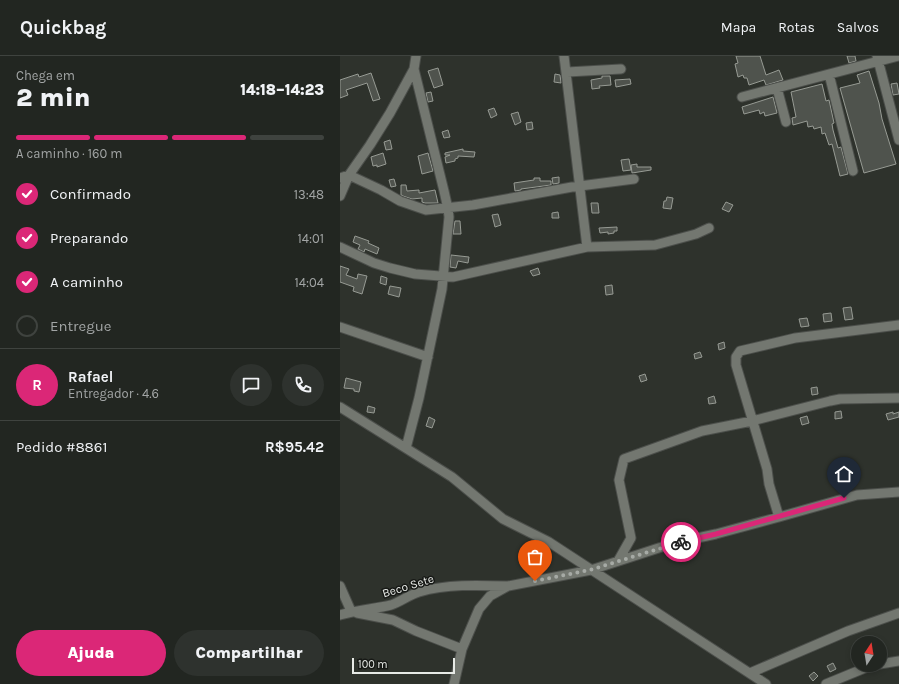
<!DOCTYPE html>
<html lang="pt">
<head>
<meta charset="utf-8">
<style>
	body { margin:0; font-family:Karla,sans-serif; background:#2e322e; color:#f1f3f6; height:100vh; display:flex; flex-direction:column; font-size:15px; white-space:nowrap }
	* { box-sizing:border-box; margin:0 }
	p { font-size:13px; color:#a2a5a5 }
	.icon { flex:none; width:22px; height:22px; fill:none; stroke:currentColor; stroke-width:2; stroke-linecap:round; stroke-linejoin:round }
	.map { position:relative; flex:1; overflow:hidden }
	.details { display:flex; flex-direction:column; background:#222621; width:340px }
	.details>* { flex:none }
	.needle { width:26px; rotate:12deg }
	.buttons { position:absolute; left:511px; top:580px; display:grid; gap:8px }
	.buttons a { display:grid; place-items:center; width:36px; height:36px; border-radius:50%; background:#222621; box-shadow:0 2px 6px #0003,0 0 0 1px #3f433f; font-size:20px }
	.scale { position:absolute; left:12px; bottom:10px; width:103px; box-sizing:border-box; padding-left:4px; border:2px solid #e7eae6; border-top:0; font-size:11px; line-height:14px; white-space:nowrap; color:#e7eae6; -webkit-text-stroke:3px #171916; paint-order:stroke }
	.pin { position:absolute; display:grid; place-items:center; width:34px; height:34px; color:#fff; margin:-41px -17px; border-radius:50% 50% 50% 0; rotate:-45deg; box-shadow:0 0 4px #0007 }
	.pin .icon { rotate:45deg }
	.courier { position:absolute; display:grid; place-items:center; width:40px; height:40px; margin:-20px; border:3px solid #db2777; border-radius:50%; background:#fff; color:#222; box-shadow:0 1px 5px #0007 }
	.headline em { font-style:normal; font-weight:800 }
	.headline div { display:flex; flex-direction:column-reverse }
	.headline { display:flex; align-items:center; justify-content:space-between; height:68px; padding:0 16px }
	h1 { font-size:26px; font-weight:800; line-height:30px }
	.bar { display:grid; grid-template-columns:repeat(4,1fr); gap:6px 4px; align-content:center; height:48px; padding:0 16px }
	.bar i { height:5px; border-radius:3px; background:#3f433f }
	.bar .selected { background:#db2777 }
	.bar p { grid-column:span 4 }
	.line { display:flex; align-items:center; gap:10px; padding:0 16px; border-top:1px solid #3f433f }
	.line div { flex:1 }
	.round { display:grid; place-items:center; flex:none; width:42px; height:42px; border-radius:21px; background:#2e322e }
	ol { padding:0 16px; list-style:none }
	li { display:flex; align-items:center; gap:12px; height:44px }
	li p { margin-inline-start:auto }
	li .icon { padding:4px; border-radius:50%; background:#db2777; color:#fff; stroke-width:4 }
	li:last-child { color:#a2a5a5 }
	li i { width:22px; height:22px; border:2px solid #3f433f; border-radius:50% }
	.primary-button { display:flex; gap:8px; margin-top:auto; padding:8px 16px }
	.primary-button a { flex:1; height:46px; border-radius:24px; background:#db2777; color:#fff; font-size:16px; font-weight:800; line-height:46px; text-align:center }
	.primary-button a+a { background:#2e322e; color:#f1f3f6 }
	header { display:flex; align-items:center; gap:24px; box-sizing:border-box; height:56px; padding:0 20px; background:#222621; border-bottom:1px solid #3f433f }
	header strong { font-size:19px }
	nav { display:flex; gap:22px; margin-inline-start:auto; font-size:14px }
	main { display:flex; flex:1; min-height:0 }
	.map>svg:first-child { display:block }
	.building { fill:#4f534d; stroke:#979b94 }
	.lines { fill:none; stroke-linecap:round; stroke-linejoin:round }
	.minor-casing { stroke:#4c4f4b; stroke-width:11 }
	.minor { stroke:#737770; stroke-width:9 }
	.done { stroke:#a6aaa5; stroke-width:4; stroke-dasharray:0 7.2 }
	.route { stroke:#db2777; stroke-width:5 }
	.labels { text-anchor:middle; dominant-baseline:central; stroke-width:3; stroke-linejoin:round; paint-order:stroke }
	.street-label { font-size:12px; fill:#e7eae6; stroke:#171916 }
</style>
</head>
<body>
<header>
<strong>Quickbag</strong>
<nav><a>Mapa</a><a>Rotas</a><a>Salvos</a></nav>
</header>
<main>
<section class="details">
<div class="headline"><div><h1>2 min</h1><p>Chega em</p></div><em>14:18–14:23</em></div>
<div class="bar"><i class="selected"></i><i class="selected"></i><i class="selected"></i><i></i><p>A caminho · 160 m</p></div>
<ol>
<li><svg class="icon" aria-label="check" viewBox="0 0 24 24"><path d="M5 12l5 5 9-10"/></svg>Confirmado<p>13:48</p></li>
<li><svg class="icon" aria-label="check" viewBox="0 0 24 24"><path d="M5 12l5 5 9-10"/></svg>Preparando<p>14:01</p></li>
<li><svg class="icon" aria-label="check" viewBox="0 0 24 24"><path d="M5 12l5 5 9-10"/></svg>A caminho<p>14:04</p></li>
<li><i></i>Entregue</li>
</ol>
<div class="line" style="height:72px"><b class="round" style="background:#db2777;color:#fff">R</b><div><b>Rafael</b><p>Entregador · 4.6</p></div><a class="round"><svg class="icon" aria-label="chat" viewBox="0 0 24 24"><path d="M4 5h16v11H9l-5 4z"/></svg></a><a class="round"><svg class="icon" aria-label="phone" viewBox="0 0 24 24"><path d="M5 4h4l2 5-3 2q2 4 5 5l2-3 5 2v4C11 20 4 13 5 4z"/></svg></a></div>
<div class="line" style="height:52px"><div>Pedido #8861</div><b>R$95.42</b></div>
<div class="primary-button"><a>Ajuda</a><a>Compartilhar</a></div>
</section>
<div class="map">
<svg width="559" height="628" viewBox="0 0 559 628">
	<rect width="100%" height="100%" fill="#2e322c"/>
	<!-- building -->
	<path class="building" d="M 396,0 L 420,0 L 426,19 L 439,14 L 443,24 L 426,29 L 424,24 L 409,29 L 407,22 L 404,22 L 403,19 L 398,21 L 395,8 L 398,7 Z
		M 507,0 L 515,0 L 516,5 L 509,7 Z
		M 98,12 L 103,29 L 94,32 L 88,15 Z
		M 529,15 L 539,47 L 542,63 L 556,108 L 524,117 L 500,32 L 520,27 L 517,19 Z
		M 31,17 L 40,43 L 33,45 L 27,27 L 6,34 L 8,39 L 0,42 L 0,24 L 18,18 L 19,21 Z
		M 215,18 L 220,19 L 221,27 L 214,26 Z
		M 262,20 L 270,20 L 271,29 L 259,30 L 260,32 L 252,33 L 251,24 L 262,22 Z
		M 290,23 L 291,28 L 276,31 L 275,24 Z
		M 557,27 L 559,38 L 553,39 L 551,28 Z
		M 482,28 L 486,45 L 489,44 L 494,67 L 492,68 L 493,74 L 498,92 L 501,91 L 508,118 L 500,120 L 492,88 L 489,89 L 485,77 L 482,78 L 481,71 L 474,73 L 473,70 L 468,71 L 467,65 L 453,69 L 452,62 L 456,61 L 451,36 Z
		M 91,36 L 93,45 L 88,46 L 86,37 Z
		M 433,41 L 437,57 L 425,60 L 424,56 L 420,58 L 419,54 L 404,58 L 402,51 Z
		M 154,52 L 157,59 L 151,62 L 148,54 Z
		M 178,56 L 181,66 L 175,69 L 171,58 Z
		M 192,66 L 193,73 L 187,74 L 186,67 Z
		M 108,74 L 110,81 L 104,82 L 102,76 Z
		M 50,84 L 52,93 L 46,94 L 44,86 Z
		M 123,93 L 123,95 L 135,96 L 134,101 L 118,100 L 118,102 L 115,103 L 115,105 L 106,107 L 105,101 L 110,99 L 105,99 L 105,97 Z
		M 43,97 L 46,108 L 37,111 L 37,109 L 33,110 L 31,101 Z
		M 88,97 L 93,115 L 82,118 L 78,100 Z
		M 289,103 L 291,114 L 283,115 L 281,104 Z
		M 297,108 L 297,111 L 311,111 L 311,114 L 292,117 L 291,109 Z
		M 219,121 L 219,127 L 213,128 L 212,122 Z
		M 194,122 L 200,122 L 200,125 L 211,125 L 211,129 L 181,133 L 181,134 L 175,135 L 174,127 L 194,124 Z
		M 54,123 L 56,130 L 51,131 L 49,124 Z
		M 61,129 L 66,129 L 67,135 L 79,134 L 79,137 L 95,134 L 98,147 L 85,147 L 82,146 L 82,142 L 72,143 L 63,140 L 61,139 Z
		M 327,141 L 333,142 L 331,153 L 323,152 L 324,145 L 326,145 Z
		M 386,146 L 393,149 L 389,156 L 382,153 Z
		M 251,147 L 258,147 L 259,157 L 252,157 Z
		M 218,156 L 219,162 L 212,162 L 212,157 Z
		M 158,158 L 161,169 L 155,171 L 152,159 Z
		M 115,165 L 120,165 L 121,178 L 113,178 Z
		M 277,171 L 277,175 L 274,175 L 274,177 L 268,178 L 268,176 L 260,177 L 259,172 Z
		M 15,180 L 29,185 L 28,187 L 39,192 L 37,198 L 25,193 L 24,196 L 18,193 L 20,189 L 13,186 Z
		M 111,199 L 129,201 L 128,207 L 118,205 L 116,212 L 110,211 Z
		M 0,210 L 9,213 L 6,219 L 17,223 L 18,218 L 27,220 L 22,238 L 13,235 L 14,231 L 0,226 Z
		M 198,212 L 200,218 L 193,220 L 190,215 Z
		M 41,220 L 47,222 L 46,229 L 40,227 Z
		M 272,229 L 273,238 L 266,239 L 265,230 Z
		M 50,230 L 61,232 L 59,241 L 48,238 Z
		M 511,251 L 513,263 L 505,264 L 503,252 Z
		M 491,257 L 492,265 L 484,266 L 483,258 Z
		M 467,262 L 469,270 L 461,271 L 459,263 Z
		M 384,286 L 385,292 L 379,294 L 378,288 Z
		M 360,296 L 362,301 L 355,303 L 354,298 Z
		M 305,318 L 307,324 L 301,326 L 299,320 Z
		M 6,322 L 21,326 L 19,336 L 14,335 L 14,333 L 4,332 Z
		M 477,331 L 478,338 L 472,339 L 471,332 Z
		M 374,340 L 376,347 L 369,348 L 368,342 Z
		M 28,350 L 35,352 L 34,357 L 27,356 Z
		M 501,355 L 502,362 L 495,363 L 495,356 Z
		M 553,356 L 553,358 L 559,356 L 559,361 L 548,364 L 546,358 Z
		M 467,360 L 469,367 L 462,369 L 460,362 Z
		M 89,361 L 95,364 L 92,372 L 86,370 Z
		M 493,607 L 496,613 L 490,616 L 487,610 Z
		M 474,616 L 478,620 L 473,625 L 469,620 Z"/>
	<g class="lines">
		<!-- minor casing -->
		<g class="minor-casing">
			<path id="minor" d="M 224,0 L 247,191
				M 537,0 L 559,84
				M 227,16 L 281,13
				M 489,18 L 513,115
				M 437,32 L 446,66
				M 402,41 L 558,0
				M 0,122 L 9,119 L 41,134 L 60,145 L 86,154 L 133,149 L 232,131 L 294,123
				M 0,140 L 9,119 L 30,89 L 50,57 L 74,13 L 76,0
				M 0,191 L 34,207 L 50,212 L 75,218 L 113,221 L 247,191 L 315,189 L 356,178 L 369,172
				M 0,271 L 88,301
				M 0,351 L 112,421 L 163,463 L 209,486 L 426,628
				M 66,392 L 79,342 L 102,233 L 109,161 L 108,153 L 104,135 L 74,13
				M 439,461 L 517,439 L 559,436
				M 278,505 L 291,482 L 279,424 L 284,403 L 362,375 L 412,365 L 490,345 L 500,343 L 559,342
				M 0,530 L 11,555
				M 17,557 L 53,564 L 76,575 L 122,593
				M 0,559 C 17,554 34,553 51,549 C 60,546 69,539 79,536 C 107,528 137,529 167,530
				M 540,608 L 559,605
				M 410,617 L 508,575 L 559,557
				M 114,628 L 122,593 L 139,553 L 150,540 L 168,530 L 251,514 L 334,487 L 376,478 L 439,461 L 429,428 L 427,413 L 396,309 L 396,301 L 400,295 L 455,282 L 559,269
				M 486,628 L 525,612 L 536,609"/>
		</g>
		<!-- minor -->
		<use href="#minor" class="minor"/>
	</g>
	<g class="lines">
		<!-- done -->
		<path class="done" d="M 195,525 L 250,514 L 341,486"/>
		<!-- route -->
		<path class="route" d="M 341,486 L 376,478 L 504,442"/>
	</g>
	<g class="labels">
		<!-- street labels -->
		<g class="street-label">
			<text transform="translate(68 530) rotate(-17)">Beco Sete</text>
		</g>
	</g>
</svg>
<div class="buttons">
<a><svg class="needle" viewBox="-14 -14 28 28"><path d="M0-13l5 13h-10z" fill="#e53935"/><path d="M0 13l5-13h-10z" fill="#a2a5a5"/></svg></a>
</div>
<div class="scale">100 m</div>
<div class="pin" style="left:195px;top:525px;background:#ea580c"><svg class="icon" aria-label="bag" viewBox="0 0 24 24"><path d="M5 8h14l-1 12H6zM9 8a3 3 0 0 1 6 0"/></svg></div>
<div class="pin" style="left:504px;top:442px;background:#1f2937"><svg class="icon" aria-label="home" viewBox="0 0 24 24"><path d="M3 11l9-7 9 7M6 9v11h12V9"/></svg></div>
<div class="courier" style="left:341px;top:486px"><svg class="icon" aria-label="bike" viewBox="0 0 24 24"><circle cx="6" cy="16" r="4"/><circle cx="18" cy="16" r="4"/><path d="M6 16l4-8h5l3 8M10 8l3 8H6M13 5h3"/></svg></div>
</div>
</main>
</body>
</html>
